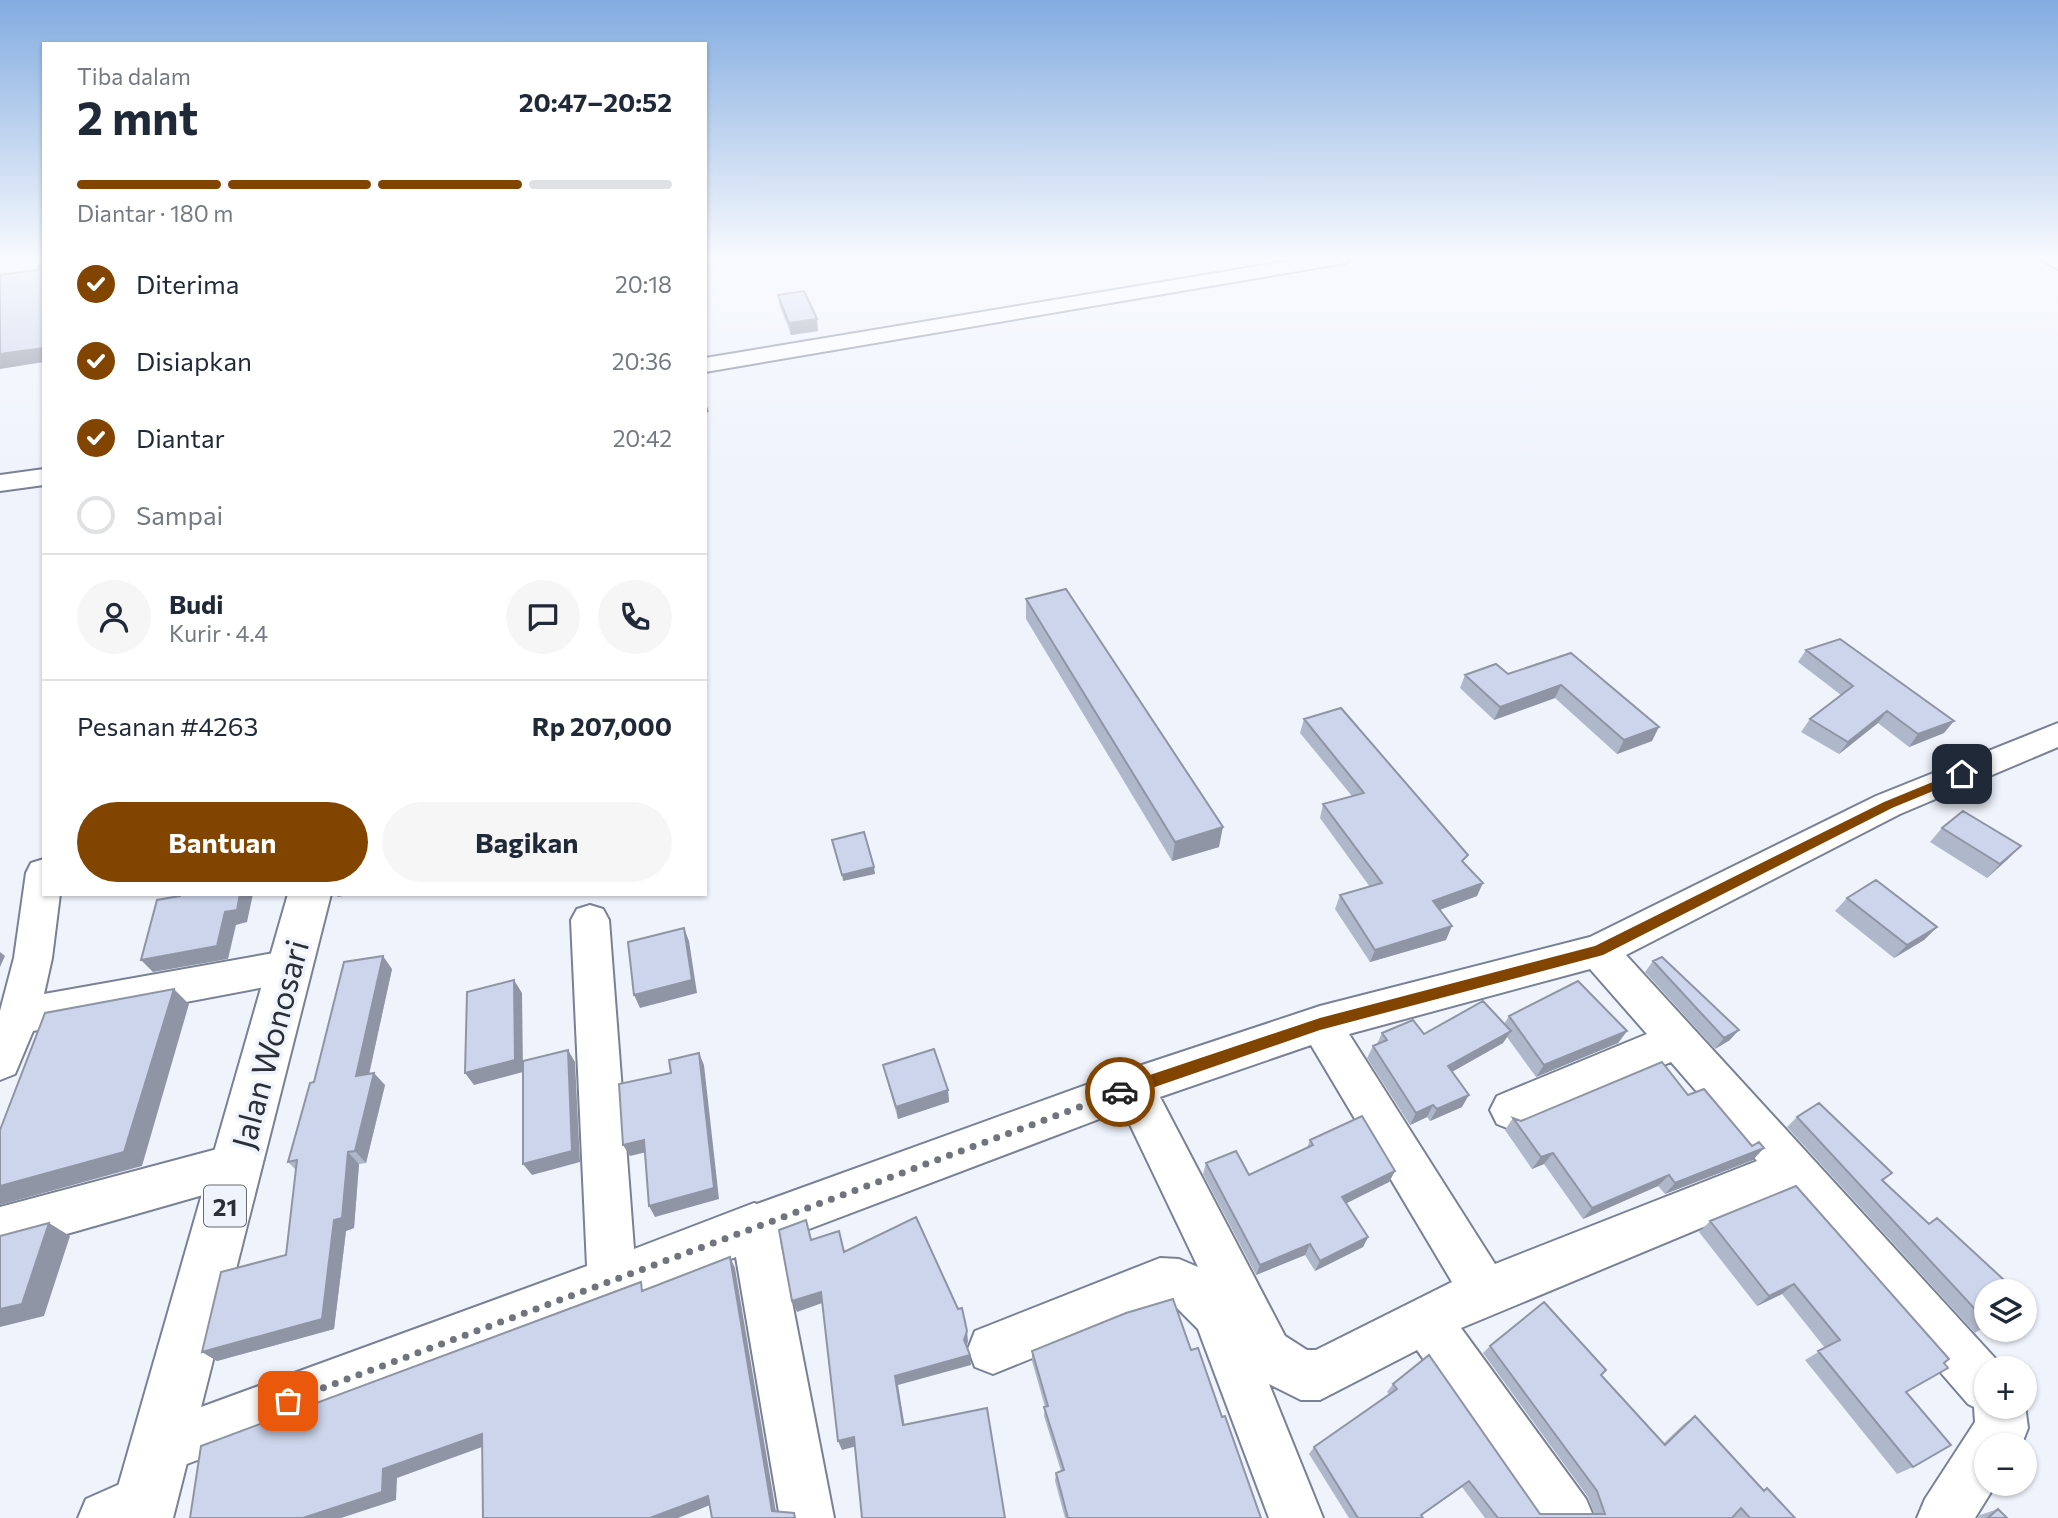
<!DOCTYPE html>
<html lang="id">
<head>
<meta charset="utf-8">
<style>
	body { margin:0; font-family:Commissioner,sans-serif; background:#f6f6f7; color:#1f2937; height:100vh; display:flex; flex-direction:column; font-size:26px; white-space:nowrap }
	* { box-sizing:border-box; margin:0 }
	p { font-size:23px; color:#747a83 }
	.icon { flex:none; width:38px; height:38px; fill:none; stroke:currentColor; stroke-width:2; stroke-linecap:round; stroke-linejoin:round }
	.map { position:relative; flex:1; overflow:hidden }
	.sheet { position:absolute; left:42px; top:42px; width:665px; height:854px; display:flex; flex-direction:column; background:#fff; border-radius:0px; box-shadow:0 2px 5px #0004 }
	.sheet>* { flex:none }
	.controls { position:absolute; left:1974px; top:1279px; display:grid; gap:14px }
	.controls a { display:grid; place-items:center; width:63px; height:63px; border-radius:50%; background:#fff; box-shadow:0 2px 5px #0004; font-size:35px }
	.pin { position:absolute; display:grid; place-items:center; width:60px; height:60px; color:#fff; margin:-30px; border-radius:14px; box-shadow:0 4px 10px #0006 }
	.courier { position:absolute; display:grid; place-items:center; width:70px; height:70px; margin:-35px; border:5px solid #824501; border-radius:50%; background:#fff; color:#222; box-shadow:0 2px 9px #0007 }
	.summary em { font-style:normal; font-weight:700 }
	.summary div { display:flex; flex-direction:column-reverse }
	.summary { display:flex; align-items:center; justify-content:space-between; height:119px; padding:0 35px }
	h1 { font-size:46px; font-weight:700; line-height:52px }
	.bar { display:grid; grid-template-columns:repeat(4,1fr); gap:10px 7px; align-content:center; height:84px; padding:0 35px }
	.bar i { height:9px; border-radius:5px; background:#e0e1e3 }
	.bar .selected { background:#824501 }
	.bar p { grid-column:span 4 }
	.line { display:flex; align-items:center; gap:18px; padding:0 35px; border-top:2px solid #e0e1e3 }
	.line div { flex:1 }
	.round { display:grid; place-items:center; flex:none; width:74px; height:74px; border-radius:37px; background:#f6f6f7 }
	ol { padding:0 35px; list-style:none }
	li { display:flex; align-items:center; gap:21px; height:77px }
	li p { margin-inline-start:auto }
	li .icon { padding:7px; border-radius:50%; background:#824501; color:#fff; stroke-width:4 }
	li:last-child { color:#747a83 }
	li i { width:38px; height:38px; border:4px solid #e0e1e3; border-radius:50% }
	.button { display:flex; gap:14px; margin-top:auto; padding:14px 35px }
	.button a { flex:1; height:80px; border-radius:42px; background:#824501; color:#fff; font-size:28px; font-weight:700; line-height:80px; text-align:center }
	.button a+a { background:#f6f6f7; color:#1f2937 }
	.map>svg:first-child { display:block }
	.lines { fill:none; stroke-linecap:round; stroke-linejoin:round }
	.minor-casing { stroke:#798195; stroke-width:4 }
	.highway-casing { stroke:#798195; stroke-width:4 }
	.minor { fill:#fff; fill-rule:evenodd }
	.highway { fill:#fff; fill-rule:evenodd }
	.wall { fill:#afb7ca }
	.shaded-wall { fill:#8f95a4 }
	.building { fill:#ccd5eb; stroke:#8f95a4; stroke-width:2 }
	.route { fill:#824501 }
	.done { stroke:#70747c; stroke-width:7; stroke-dasharray:0 12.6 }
	.labels { text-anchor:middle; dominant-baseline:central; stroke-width:7; stroke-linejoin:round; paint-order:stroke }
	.shield { fill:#eff3fc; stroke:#666a72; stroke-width:2 }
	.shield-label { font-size:24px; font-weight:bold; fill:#2b2f37 }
	.near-street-label { font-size:32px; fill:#2b2f37; stroke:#eff3fc }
</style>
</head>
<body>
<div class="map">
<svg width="2058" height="1518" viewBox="0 0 2058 1518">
	<rect width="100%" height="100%" fill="#eff3fc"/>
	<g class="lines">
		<!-- minor casing -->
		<g class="minor-casing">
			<path id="minor" d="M 1313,257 L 1355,257 L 1345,263 L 705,372 L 705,358 Z
				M 2036,257 L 2058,257 L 2058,269 Z
				M 44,469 L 44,485 L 0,491 L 0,475 Z
				M 2058,723 L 2058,747 L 1900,814 L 1626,955 L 2004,1368 L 1986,1368 L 1986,1407 L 2025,1405 L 2028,1428 L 2021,1446 L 1986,1446 L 1986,1484 L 1996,1484 L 1975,1518 L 1917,1518 L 1925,1499 L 1975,1422 L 1974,1407 L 1968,1404 L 1785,1193 L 1461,1328 L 1586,1499 L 1594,1518 L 1534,1518 L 1417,1350 L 1320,1400 L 1301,1400 L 1269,1384 L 1323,1518 L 1269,1518 L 1198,1329 L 1176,1307 L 1160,1306 L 993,1374 L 975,1367 L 968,1349 L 975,1331 L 1160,1258 L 1179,1259 L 1198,1267 L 1123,1110 L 780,1240 L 834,1518 L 780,1518 L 736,1257 L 163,1473 L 144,1466 L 137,1447 L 144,1428 L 163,1421 L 587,1266 L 571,920 L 577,909 L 590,905 L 603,909 L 609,920 L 634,1249 L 754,1203 L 757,1204 L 1133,1068 L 1320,1006 L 1590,937 L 1876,796 ZM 1590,969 L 1647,1034 L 1497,1096 L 1490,1110 L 1497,1124 L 1512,1130 L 1671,1062 L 1757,1161 L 1495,1264 L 1349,1034 ZM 1311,1045 L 1452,1282 L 1316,1350 L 1307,1350 L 1285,1336 L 1160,1097 Z
				M 44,859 L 44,894 L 60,894 L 52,958 L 44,994 L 291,950 L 305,954 L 311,966 L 305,978 L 291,982 L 33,1031 L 15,1074 L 0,1080 L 0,1011 L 14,958 L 26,873 L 31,863 Z
				M 236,1144 L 252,1151 L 258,1166 L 252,1181 L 0,1253 L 0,1207 Z
				M 147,1472 L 166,1480 L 174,1499 L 166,1518 L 78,1518 L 86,1499 Z"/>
		</g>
		<!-- highway casing -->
		<g class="highway-casing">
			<path id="highway" d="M 288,894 L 331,894 L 173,1518 L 109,1518 Z"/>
		</g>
		<!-- minor -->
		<use href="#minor" class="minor"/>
		<!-- highway -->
		<use href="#highway" class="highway"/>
	</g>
	<!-- wall -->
	<path class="wall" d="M 778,295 L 818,331 L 791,335 L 780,307 Z
		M 1026,599 L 1219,847 L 1172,861 L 1026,619 Z
		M 1806,650 L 1944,733 L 1909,747 L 1878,723 L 1839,754 L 1801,732 L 1810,719 L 1841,695 L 1798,662 Z
		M 1571,653 L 1652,741 L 1617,754 L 1555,698 L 1494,720 L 1460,688 L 1465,675 L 1508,674 Z
		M 1304,719 L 1464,864 L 1477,896 L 1440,910 L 1446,940 L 1370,962 L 1335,909 L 1340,895 L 1370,887 L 1320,818 L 1323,804 L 1352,796 L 1300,733 Z
		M 1942,828 L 2008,859 L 1987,878 L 1930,842 Z
		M 1847,898 L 1937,927 L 1924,940 L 1894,958 L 1835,911 Z
		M 1653,961 L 1730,1040 L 1715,1049 L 1645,972 Z
		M 392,969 L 369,1074 L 385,1085 L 366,1163 L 359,1164 L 354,1228 L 346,1231 L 334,1329 L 217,1361 L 202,1352 L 286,1255 L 296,1170 L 288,1162 L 314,1082 Z
		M 1509,1016 L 1627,1031 L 1618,1043 L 1536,1077 L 1507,1037 L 1503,1043 L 1452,1072 L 1462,1107 L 1430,1121 L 1427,1117 L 1410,1125 L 1367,1058 L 1373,1046 L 1377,1044 L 1382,1033 L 1424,1034 L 1504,1024 Z
		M 883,1065 L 948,1090 L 949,1102 L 898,1119 L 886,1077 Z
		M 1688,1095 L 1753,1160 L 1665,1194 L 1658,1186 L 1583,1219 L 1544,1164 L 1532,1169 L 1505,1130 L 1513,1118 L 1521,1121 Z
		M 1797,1117 L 1892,1173 L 1883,1181 L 1986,1292 L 1986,1326 L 1975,1333 L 1787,1127 Z
		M 1310,1140 L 1395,1171 L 1389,1182 L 1346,1203 L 1368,1237 L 1363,1247 L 1315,1271 L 1305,1255 L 1256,1275 L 1203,1174 L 1206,1163 L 1249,1175 L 1307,1148 Z
		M 1796,1186 L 1906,1392 L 1913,1467 L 1897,1474 L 1805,1360 L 1825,1348 L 1782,1294 L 1757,1306 L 1699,1232 L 1710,1221 Z
		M 1490,1346 L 1601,1375 L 1664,1443 L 1684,1424 L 1695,1416 L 1764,1490 L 1767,1488 L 1795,1518 L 1485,1518 L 1462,1487 L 1422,1515 L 1423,1518 L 1349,1518 L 1309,1454 L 1314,1447 L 1389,1394 L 1387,1392 L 1393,1384 L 1540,1514 L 1594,1514 L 1588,1497 L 1483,1353 Z
		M 1191,1350 L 1222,1417 L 1261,1518 L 1065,1518 L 1055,1481 L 1056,1473 L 1061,1471 L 1044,1416 L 1045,1407 L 1032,1361 L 1032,1351 Z
		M 1998,1509 L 2007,1518 L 1977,1518 L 1980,1515 Z"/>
	<!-- shaded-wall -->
	<path class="shaded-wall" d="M 817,319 L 818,331 L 791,335 L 789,323 Z
		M 44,348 L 44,362 L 0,369 L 0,354 Z
		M 705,400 L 709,412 L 705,413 Z
		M 1561,685 L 1555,698 L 1494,720 L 1500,707 Z
		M 1887,711 L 1878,723 L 1839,754 L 1848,742 Z
		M 1954,721 L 1944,733 L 1909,747 L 1918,734 Z
		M 1659,727 L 1652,741 L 1617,754 L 1624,740 Z
		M 1223,827 L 1219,847 L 1172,861 L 1175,842 Z
		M 2021,846 L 2008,859 L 1987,878 L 2000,864 Z
		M 874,867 L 875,874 L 843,881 L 842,875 Z
		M 1483,883 L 1477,896 L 1428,914 L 1433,901 Z
		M 240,894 L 253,894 L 247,922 L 236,925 L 228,959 L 153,972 L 141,960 L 225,912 Z
		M 336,894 L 353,894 L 338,897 Z
		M 1452,926 L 1446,940 L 1370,962 L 1375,950 Z
		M 1937,927 L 1924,940 L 1894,958 L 1907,945 Z
		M 684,928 L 689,941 L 697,993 L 640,1008 L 634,995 Z
		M 0,952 L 5,956 L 0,967 Z
		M 383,956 L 392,969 L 366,1088 L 356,1076 Z
		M 514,980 L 522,993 L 523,1072 L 474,1085 L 465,1073 Z
		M 174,989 L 189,1004 L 142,1166 L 0,1205 L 0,1186 Z
		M 1739,1030 L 1730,1040 L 1715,1049 L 1724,1038 Z
		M 1511,1031 L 1503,1043 L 1441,1078 L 1448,1066 Z
		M 1627,1031 L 1618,1043 L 1536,1077 L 1544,1065 Z
		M 568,1050 L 575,1062 L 580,1162 L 532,1175 L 523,1164 Z
		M 699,1053 L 704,1065 L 719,1199 L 655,1217 L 649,1206 Z
		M 374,1073 L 385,1085 L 366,1163 L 355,1151 Z
		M 948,1090 L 949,1102 L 898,1119 L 896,1107 Z
		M 1469,1095 L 1462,1107 L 1430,1121 L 1437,1109 Z
		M 1433,1105 L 1427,1117 L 1410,1125 L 1416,1113 Z
		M 644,1140 L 651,1151 L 630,1156 L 623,1145 Z
		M 1764,1148 L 1753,1160 L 1665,1194 L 1675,1183 Z
		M 348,1152 L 359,1164 L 354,1228 L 346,1231 L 334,1329 L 217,1361 L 202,1352 L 334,1220 Z
		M 1553,1153 L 1544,1164 L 1532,1169 L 1541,1157 Z
		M 1395,1171 L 1389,1182 L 1337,1208 L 1342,1197 Z
		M 1669,1175 L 1658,1186 L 1583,1219 L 1592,1208 Z
		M 49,1223 L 70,1236 L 44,1316 L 0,1327 L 0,1309 Z
		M 1368,1237 L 1363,1247 L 1315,1271 L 1320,1261 Z
		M 1310,1244 L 1305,1255 L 1256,1275 L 1260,1265 Z
		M 730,1257 L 735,1268 L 777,1518 L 772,1511 Z
		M 1794,1284 L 1782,1294 L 1757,1306 L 1769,1296 Z
		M 821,1292 L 825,1302 L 797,1312 L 792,1301 Z
		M 967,1331 L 968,1341 L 966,1350 L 964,1340 Z
		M 970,1355 L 971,1365 L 898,1385 L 906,1434 L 903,1425 L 895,1376 Z
		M 482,1434 L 493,1443 L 397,1478 L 396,1500 L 341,1518 L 303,1518 L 383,1469 Z
		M 854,1437 L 857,1446 L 842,1450 L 838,1441 Z
		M 1469,1481 L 1462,1487 L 1418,1518 L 1421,1515 Z
		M 708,1496 L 715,1503 L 678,1518 L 650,1518 Z"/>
	<!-- building -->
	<path class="building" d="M 39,265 L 44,265 L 44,348 L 0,354 L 0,275 L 37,270 Z
		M 804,291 L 817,319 L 789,323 L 778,295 Z
		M 1066,589 L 1223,827 L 1175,842 L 1026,599 Z
		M 1840,639 L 1954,721 L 1918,734 L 1887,711 L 1848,742 L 1810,719 L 1853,686 L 1806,650 Z
		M 1571,653 L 1659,727 L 1624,740 L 1561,685 L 1500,707 L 1465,675 L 1496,664 L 1508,674 Z
		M 1341,708 L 1468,855 L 1462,861 L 1483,883 L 1433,901 L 1452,926 L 1375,950 L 1340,895 L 1382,883 L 1323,804 L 1364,793 L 1304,719 Z
		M 1963,811 L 2021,846 L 2000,864 L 1942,828 Z
		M 864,832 L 874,867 L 842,875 L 832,840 Z
		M 1876,880 L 1937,927 L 1907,945 L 1847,898 Z
		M 180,894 L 240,894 L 237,910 L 225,912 L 217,946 L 141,960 L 157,900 L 180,896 Z
		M 684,928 L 692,980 L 634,995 L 628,942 Z
		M 383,956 L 356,1076 L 374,1073 L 355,1151 L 348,1152 L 342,1218 L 334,1220 L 322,1319 L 202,1352 L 221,1272 L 286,1255 L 297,1160 L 288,1162 L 310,1083 L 314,1082 L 344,962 Z
		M 1662,957 L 1739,1030 L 1724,1038 L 1653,961 Z
		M 514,980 L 515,1060 L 465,1073 L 467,992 Z
		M 1578,981 L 1627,1031 L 1544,1065 L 1509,1016 Z
		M 174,989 L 124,1152 L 0,1186 L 0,1130 L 45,1013 Z
		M 1483,1001 L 1511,1031 L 1448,1066 L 1469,1095 L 1437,1109 L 1433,1105 L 1416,1113 L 1373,1046 L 1387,1040 L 1382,1033 L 1413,1020 L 1424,1034 Z
		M 934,1049 L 948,1090 L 896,1107 L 883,1065 Z
		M 568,1050 L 572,1151 L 523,1164 L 523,1061 Z
		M 699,1053 L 714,1188 L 649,1206 L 644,1140 L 623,1145 L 619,1084 L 671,1073 L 669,1060 Z
		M 1662,1062 L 1688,1095 L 1704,1089 L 1752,1146 L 1759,1142 L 1764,1148 L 1675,1183 L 1669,1175 L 1592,1208 L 1553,1153 L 1541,1157 L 1513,1118 L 1521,1121 Z
		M 1819,1103 L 1892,1173 L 1882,1180 L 1929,1224 L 1937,1218 L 2017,1292 L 1986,1292 L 1986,1321 L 1797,1117 Z
		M 1362,1116 L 1395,1171 L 1342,1197 L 1368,1237 L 1320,1261 L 1310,1244 L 1260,1265 L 1206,1163 L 1236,1151 L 1249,1175 L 1313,1145 L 1310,1140 Z
		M 1796,1186 L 1949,1359 L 1944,1363 L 1948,1368 L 1906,1392 L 1951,1445 L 1913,1467 L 1818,1351 L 1840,1340 L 1794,1284 L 1769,1296 L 1710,1221 Z
		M 916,1217 L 958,1309 L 962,1308 L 967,1331 L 964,1340 L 970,1355 L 895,1376 L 903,1425 L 987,1408 L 1005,1518 L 862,1518 L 854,1437 L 838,1441 L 821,1292 L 792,1301 L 779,1230 L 806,1220 L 811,1240 L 839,1231 L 844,1252 Z
		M 49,1223 L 22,1304 L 0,1309 L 0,1236 Z
		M 730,1257 L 772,1511 L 794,1513 L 795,1518 L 712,1518 L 708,1496 L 650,1518 L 483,1518 L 482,1434 L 383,1469 L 382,1492 L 303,1518 L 190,1518 L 201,1446 L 641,1282 L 642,1291 Z
		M 1173,1299 L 1191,1350 L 1198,1348 L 1222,1417 L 1225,1416 L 1261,1518 L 1068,1518 L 1056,1473 L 1064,1470 L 1044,1407 L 1048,1406 L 1032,1351 L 1126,1313 Z
		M 1544,1302 L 1606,1370 L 1601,1375 L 1665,1445 L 1695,1416 L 1764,1491 L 1767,1488 L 1795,1518 L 1750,1518 L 1741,1508 L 1732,1518 L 1498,1518 L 1469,1481 L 1421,1515 L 1423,1518 L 1358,1518 L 1314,1447 L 1397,1389 L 1393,1384 L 1429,1355 L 1540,1514 L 1605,1514 L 1597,1491 L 1490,1346 Z
		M 1998,1509 L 2007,1518 L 1988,1518 Z"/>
	<!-- sky -->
	<linearGradient id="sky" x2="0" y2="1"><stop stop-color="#83ace0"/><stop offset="0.55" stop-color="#f8fafe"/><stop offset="1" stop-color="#f8fafe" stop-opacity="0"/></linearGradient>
	<rect width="2058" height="469" fill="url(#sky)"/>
	<!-- route -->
	<path class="route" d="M 1962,770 L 1967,771 L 1967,777 L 1892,808 L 1603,955 L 1320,1030 L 1120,1099 L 1113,1092 L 1120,1085 L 1320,1018 L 1595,946 L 1884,802 Z"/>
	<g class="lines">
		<!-- done -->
		<path class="done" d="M 288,1401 L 1120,1092"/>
	</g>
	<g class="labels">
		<!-- shield labels -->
		<rect class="shield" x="204" y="1185.5" width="42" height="41" rx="5"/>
		<g class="shield-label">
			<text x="225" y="1206">21</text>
		</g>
		<!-- near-street labels -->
		<g class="near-street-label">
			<text transform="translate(269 1044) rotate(-75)">Jalan Wonosari</text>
		</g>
	</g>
</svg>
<div class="controls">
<a><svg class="icon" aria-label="layers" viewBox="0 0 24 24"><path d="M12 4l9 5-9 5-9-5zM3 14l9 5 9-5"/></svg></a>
<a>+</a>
<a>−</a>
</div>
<div class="pin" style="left:288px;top:1401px;background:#ea580c"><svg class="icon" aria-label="bag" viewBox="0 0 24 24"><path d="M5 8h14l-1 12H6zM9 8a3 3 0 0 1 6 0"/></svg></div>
<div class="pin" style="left:1962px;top:774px;background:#1f2937"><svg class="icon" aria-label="home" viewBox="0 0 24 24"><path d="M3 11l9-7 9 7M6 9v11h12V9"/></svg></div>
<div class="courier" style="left:1120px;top:1092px"><svg class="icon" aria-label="car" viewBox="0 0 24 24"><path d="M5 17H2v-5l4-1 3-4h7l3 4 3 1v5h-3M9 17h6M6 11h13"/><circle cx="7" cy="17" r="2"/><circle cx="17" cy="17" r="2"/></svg></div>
<section class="sheet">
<div class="summary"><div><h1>2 mnt</h1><p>Tiba dalam</p></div><em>20:47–20:52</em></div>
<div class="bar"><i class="selected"></i><i class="selected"></i><i class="selected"></i><i></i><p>Diantar · 180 m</p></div>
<ol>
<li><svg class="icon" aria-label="check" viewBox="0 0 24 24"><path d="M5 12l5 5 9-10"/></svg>Diterima<p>20:18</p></li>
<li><svg class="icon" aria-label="check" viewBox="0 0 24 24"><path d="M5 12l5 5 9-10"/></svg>Disiapkan<p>20:36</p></li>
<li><svg class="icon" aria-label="check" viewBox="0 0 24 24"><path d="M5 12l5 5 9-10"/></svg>Diantar<p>20:42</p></li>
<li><i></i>Sampai</li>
</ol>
<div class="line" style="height:126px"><a class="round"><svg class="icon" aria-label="person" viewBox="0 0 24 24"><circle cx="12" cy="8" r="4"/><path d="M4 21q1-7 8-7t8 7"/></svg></a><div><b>Budi</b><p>Kurir · 4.4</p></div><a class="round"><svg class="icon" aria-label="chat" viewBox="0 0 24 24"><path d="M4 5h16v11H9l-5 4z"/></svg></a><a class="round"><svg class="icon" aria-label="phone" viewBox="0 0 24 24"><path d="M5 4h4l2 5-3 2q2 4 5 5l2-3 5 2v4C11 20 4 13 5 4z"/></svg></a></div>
<div class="line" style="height:91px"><div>Pesanan #4263</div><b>Rp 207,000</b></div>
<div class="button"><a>Bantuan</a><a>Bagikan</a></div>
</section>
</div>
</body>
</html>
